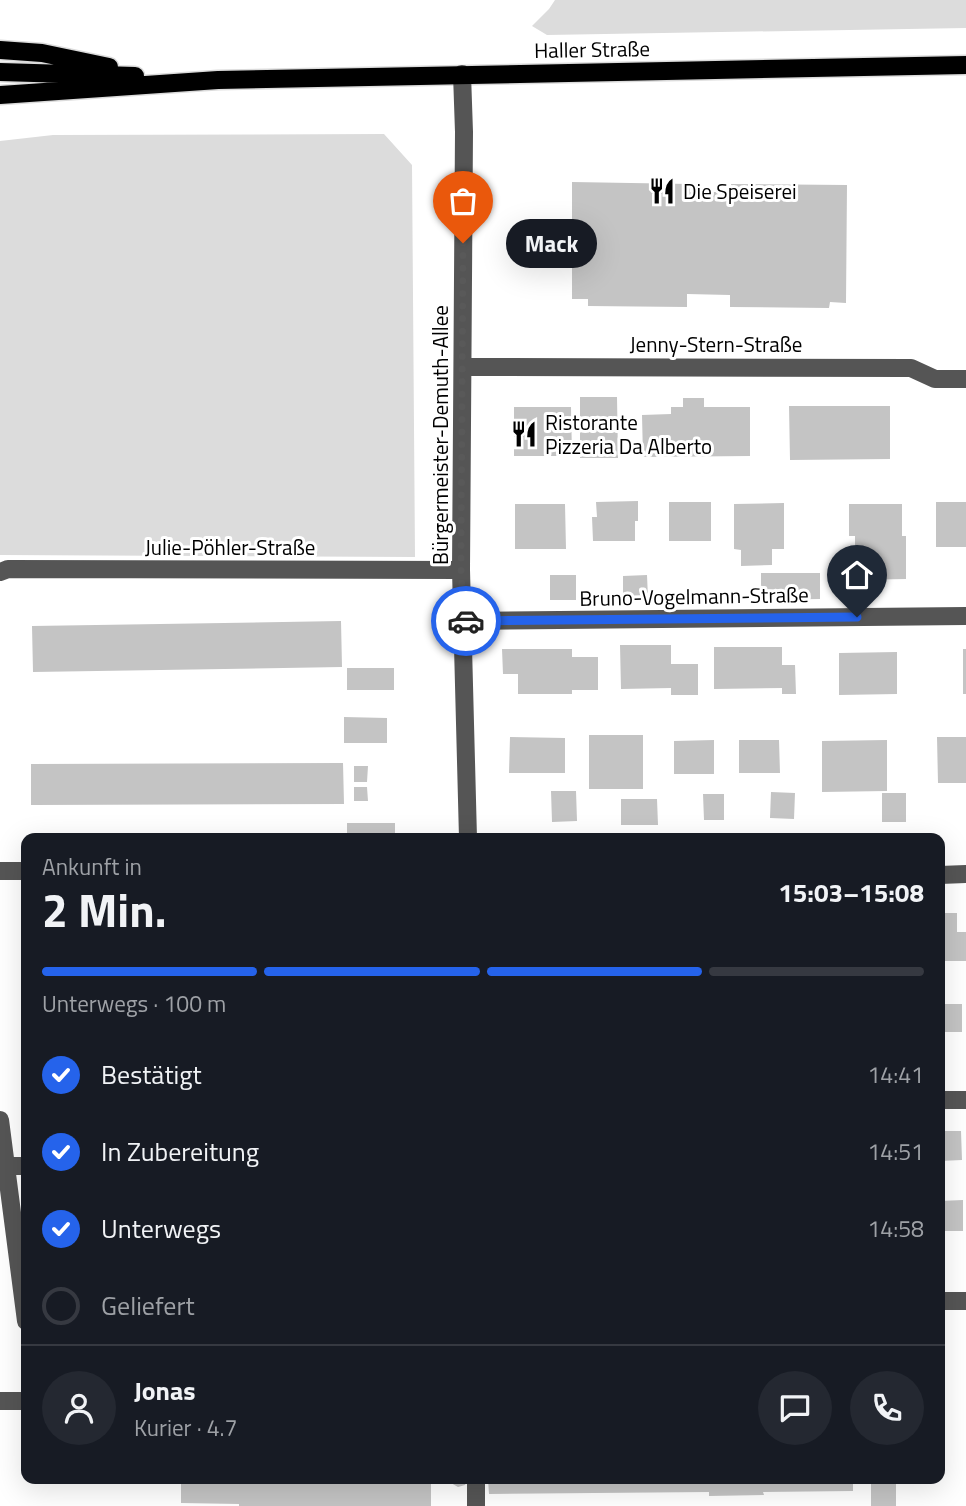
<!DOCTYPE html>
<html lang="de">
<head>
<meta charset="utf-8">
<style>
	body { margin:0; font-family:"Titillium Web",sans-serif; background:#242831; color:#f1f3f6; height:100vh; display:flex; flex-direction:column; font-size:26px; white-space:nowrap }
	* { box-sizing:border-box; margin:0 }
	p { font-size:23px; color:#9ea1a6 }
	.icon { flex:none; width:38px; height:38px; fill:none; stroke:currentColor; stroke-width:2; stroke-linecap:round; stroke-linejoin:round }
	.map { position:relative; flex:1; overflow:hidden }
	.side { position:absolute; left:21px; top:833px; width:924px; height:651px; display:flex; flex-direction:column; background:#171b24; border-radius:14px; box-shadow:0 7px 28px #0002 }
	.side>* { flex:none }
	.pin { position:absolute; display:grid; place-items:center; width:60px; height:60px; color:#fff; margin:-72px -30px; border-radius:50% 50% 50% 0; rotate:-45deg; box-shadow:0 0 7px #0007 }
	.pin .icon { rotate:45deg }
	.courier { position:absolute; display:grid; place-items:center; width:70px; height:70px; margin:-35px; border:5px solid #2563eb; border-radius:50%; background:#fff; color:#222; box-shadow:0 2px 9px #0007 }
	.bubble { position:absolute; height:49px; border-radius:24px; background:#171b24; box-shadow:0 7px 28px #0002; font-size:23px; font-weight:700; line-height:49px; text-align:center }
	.summary em { font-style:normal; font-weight:700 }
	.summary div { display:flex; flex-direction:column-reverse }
	.summary { display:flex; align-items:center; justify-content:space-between; height:119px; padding:0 21px }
	h1 { font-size:46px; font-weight:700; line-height:52px }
	.bar { display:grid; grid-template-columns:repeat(4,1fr); gap:10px 7px; align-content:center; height:84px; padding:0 21px }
	.bar i { height:9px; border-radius:5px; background:#363941 }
	.bar .current { background:#2563eb }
	.bar p { grid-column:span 4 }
	.line { display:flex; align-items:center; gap:18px; padding:0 21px; border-top:2px solid #363941 }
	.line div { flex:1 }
	.round { display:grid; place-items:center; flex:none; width:74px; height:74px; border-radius:37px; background:#242831 }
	ol { padding:0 21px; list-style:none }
	li { display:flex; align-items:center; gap:21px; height:77px }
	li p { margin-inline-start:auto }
	li .icon { padding:7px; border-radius:50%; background:#2563eb; color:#fff; stroke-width:4 }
	li:last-child { color:#9ea1a6 }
	li i { width:38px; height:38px; border:4px solid #363941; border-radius:50% }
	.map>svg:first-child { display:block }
	.green { fill:#dcdcdc }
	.building { fill:#c4c4c4 }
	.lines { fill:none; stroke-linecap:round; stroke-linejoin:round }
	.major-casing { stroke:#dbdbdb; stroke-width:21 }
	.minor { stroke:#555; stroke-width:18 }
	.major { stroke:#000; stroke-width:18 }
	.done { stroke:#595959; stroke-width:7; stroke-dasharray:0 12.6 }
	.route { stroke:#2563eb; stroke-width:9 }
	.labels { text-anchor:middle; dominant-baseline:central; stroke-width:6; stroke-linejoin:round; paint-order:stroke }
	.street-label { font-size:21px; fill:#000; stroke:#fff }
	.poi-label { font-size:21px; fill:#000; stroke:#fff; text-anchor:start }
</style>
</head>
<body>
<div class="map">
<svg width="966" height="1506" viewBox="0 0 966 1506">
	<rect width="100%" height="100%" fill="#fff"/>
	<!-- green -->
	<path class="green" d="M 555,0 L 966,0 L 966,28 L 547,35 L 532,26 L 549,9 Z
		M 384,134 L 412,165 L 415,557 L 0,555 L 0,141 L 53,135 Z"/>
	<!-- building -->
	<path class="building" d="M 572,182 L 690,184 L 690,192 L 732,192 L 731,184 L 847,185 L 846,303 L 830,302 L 829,308 L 730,307 L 730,295 L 687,294 L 687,307 L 588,306 L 588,299 L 572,299 Z
		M 580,397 L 617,397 L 618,458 L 580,458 Z
		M 683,398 L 704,398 L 704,407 L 750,407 L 750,456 L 643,457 L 642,415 L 671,414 L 671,407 L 683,407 Z
		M 789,406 L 890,406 L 890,459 L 790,460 Z
		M 514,407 L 571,407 L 572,456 L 514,456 Z
		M 638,501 L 638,521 L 635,521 L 635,541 L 593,541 L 592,517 L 597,517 L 596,502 Z
		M 669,502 L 711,502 L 711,541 L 669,541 Z
		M 936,502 L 966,502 L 966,547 L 936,547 Z
		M 784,503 L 784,549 L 772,549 L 772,565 L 741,566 L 741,550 L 734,549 L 734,504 Z
		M 515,504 L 565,504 L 566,549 L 515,549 Z
		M 849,504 L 902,504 L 902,536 L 906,536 L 906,579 L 855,580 L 855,536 L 849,536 Z
		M 761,573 L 820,573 L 820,599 L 761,600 Z
		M 550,575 L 576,575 L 576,600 L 550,600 Z
		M 647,575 L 648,598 L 623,599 L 623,576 Z
		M 341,621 L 342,667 L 33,672 L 32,626 Z
		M 620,645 L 671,645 L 671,664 L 698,664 L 698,695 L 671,695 L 671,688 L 621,689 Z
		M 714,647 L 782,647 L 782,665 L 795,665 L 796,694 L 782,694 L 782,688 L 714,689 Z
		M 502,649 L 572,649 L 572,657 L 598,657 L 598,690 L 572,690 L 572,694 L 518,694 L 518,674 L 503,674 Z
		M 963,649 L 966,649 L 966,694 L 963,694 Z
		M 897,652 L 897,694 L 839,695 L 839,653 Z
		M 347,668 L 394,668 L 394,690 L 347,690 Z
		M 344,717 L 387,718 L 387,743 L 344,743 Z
		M 589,735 L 643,735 L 643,789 L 589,789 Z
		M 510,737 L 565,738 L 565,773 L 509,773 Z
		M 937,737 L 966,737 L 966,783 L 938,783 Z
		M 714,740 L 714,774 L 674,774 L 674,741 Z
		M 739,740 L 779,740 L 780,773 L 739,773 Z
		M 887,740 L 887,791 L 822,792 L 822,741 Z
		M 343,763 L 344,804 L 31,805 L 31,764 Z
		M 354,766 L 368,766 L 367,782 L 354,782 Z
		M 354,787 L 367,787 L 368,801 L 354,801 Z
		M 551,791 L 576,791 L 577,821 L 552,822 Z
		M 771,792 L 795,793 L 794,819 L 770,818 Z
		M 882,793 L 906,793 L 906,822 L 882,822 Z
		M 703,794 L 724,794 L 724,820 L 704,820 Z
		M 621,799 L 657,799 L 658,825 L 621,825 Z
		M 347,823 L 395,823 L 395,838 L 347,838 Z
		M 940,913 L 957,913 L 957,932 L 966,932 L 966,961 L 940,961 Z
		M 940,1004 L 962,1004 L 962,1032 L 940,1032 Z
		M 940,1131 L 961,1131 L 962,1160 L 940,1161 Z
		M 963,1200 L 963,1231 L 940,1231 L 940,1201 Z
		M 181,1479 L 431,1479 L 431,1506 L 239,1506 L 239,1504 L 181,1503 Z
		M 449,1479 L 468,1479 L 465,1485 L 458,1487 L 451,1483 Z
		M 488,1479 L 853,1479 L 853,1491 L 763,1492 L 764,1495 L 709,1496 L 709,1492 L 489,1494 Z
		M 871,1479 L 896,1479 L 896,1506 L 871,1506 Z"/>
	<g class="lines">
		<!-- major casing -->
		<g class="major-casing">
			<path id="major" d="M 0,50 L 42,53 L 109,67
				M 0,72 L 135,76
				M 0,95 L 218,80 L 966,65"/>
		</g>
		<!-- minor -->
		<path class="minor" d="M 462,74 L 464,132 L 461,570 L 468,838
			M 463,367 L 911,368 L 935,379 L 966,379
			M 0,572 L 8,569 L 461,570
			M 464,621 L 966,616
			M 0,871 L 26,871
			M 940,875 L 966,874
			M 940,1100 L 966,1100
			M 0,1120 L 26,1321
			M 7,1166 L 26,1166
			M 940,1301 L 966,1301
			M 0,1401 L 26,1401
			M 476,1506 L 476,1479"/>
		<!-- major -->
		<use href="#major" class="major"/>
	</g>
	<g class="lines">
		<!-- done -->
		<path class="done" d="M 463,243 L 461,570 L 464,621 L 466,621"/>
		<!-- route -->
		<path class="route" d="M 466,621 L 857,617"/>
	</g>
	<!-- icons -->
	<defs>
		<g id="restaurant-bare" transform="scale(2.1)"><path d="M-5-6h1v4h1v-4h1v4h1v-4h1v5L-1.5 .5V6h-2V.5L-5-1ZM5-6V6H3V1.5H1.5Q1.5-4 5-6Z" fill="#000" stroke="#fff" stroke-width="2.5" paint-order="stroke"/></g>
	</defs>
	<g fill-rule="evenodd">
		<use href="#restaurant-bare" x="662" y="191"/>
		<use href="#restaurant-bare" x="524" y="434"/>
	</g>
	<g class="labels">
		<!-- street labels -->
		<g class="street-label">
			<text transform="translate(592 49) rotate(-1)">Haller Straße</text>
			<text x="716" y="344">Jenny-Stern-Straße</text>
			<text transform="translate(440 435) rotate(-90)">Bürgermeister-Demuth-Allee</text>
			<text x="230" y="547">Julie-Pöhler-Straße</text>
			<text transform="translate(694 596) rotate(-1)">Bruno-Vogelmann-Straße</text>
		</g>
		<!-- poi labels -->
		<g class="poi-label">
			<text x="683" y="191">Die Speiserei</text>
			<text x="545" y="422">Ristorante<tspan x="545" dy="24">Pizzeria Da Alberto</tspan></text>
		</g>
	</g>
</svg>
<div class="pin" style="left:463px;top:243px;background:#ea580c"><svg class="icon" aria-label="bag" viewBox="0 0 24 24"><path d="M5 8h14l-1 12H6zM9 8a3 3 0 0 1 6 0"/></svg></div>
<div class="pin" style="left:857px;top:617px;background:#1f2937"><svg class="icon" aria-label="home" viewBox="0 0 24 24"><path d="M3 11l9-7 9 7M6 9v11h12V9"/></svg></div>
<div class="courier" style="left:466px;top:621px"><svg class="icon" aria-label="car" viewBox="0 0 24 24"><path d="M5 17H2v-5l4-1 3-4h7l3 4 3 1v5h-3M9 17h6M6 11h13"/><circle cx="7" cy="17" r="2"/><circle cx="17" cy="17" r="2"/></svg></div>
<div class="bubble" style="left:506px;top:219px;width:91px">Mack</div>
<section class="side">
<div class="summary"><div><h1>2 Min.</h1><p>Ankunft in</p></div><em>15:03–15:08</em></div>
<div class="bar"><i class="current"></i><i class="current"></i><i class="current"></i><i></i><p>Unterwegs · 100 m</p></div>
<ol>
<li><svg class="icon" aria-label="check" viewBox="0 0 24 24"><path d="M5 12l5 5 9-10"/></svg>Bestätigt<p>14:41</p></li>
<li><svg class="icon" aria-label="check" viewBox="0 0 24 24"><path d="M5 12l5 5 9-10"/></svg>In Zubereitung<p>14:51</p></li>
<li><svg class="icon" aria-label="check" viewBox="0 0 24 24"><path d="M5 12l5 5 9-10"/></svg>Unterwegs<p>14:58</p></li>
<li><i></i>Geliefert</li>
</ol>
<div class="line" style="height:126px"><a class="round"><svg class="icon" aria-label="person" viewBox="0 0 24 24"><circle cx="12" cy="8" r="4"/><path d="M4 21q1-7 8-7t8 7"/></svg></a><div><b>Jonas</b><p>Kurier · 4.7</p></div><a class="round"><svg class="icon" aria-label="chat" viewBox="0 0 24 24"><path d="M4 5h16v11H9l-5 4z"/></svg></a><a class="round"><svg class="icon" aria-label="phone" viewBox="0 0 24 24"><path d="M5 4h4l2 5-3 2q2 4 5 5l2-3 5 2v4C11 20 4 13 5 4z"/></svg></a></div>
</section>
</div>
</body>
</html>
